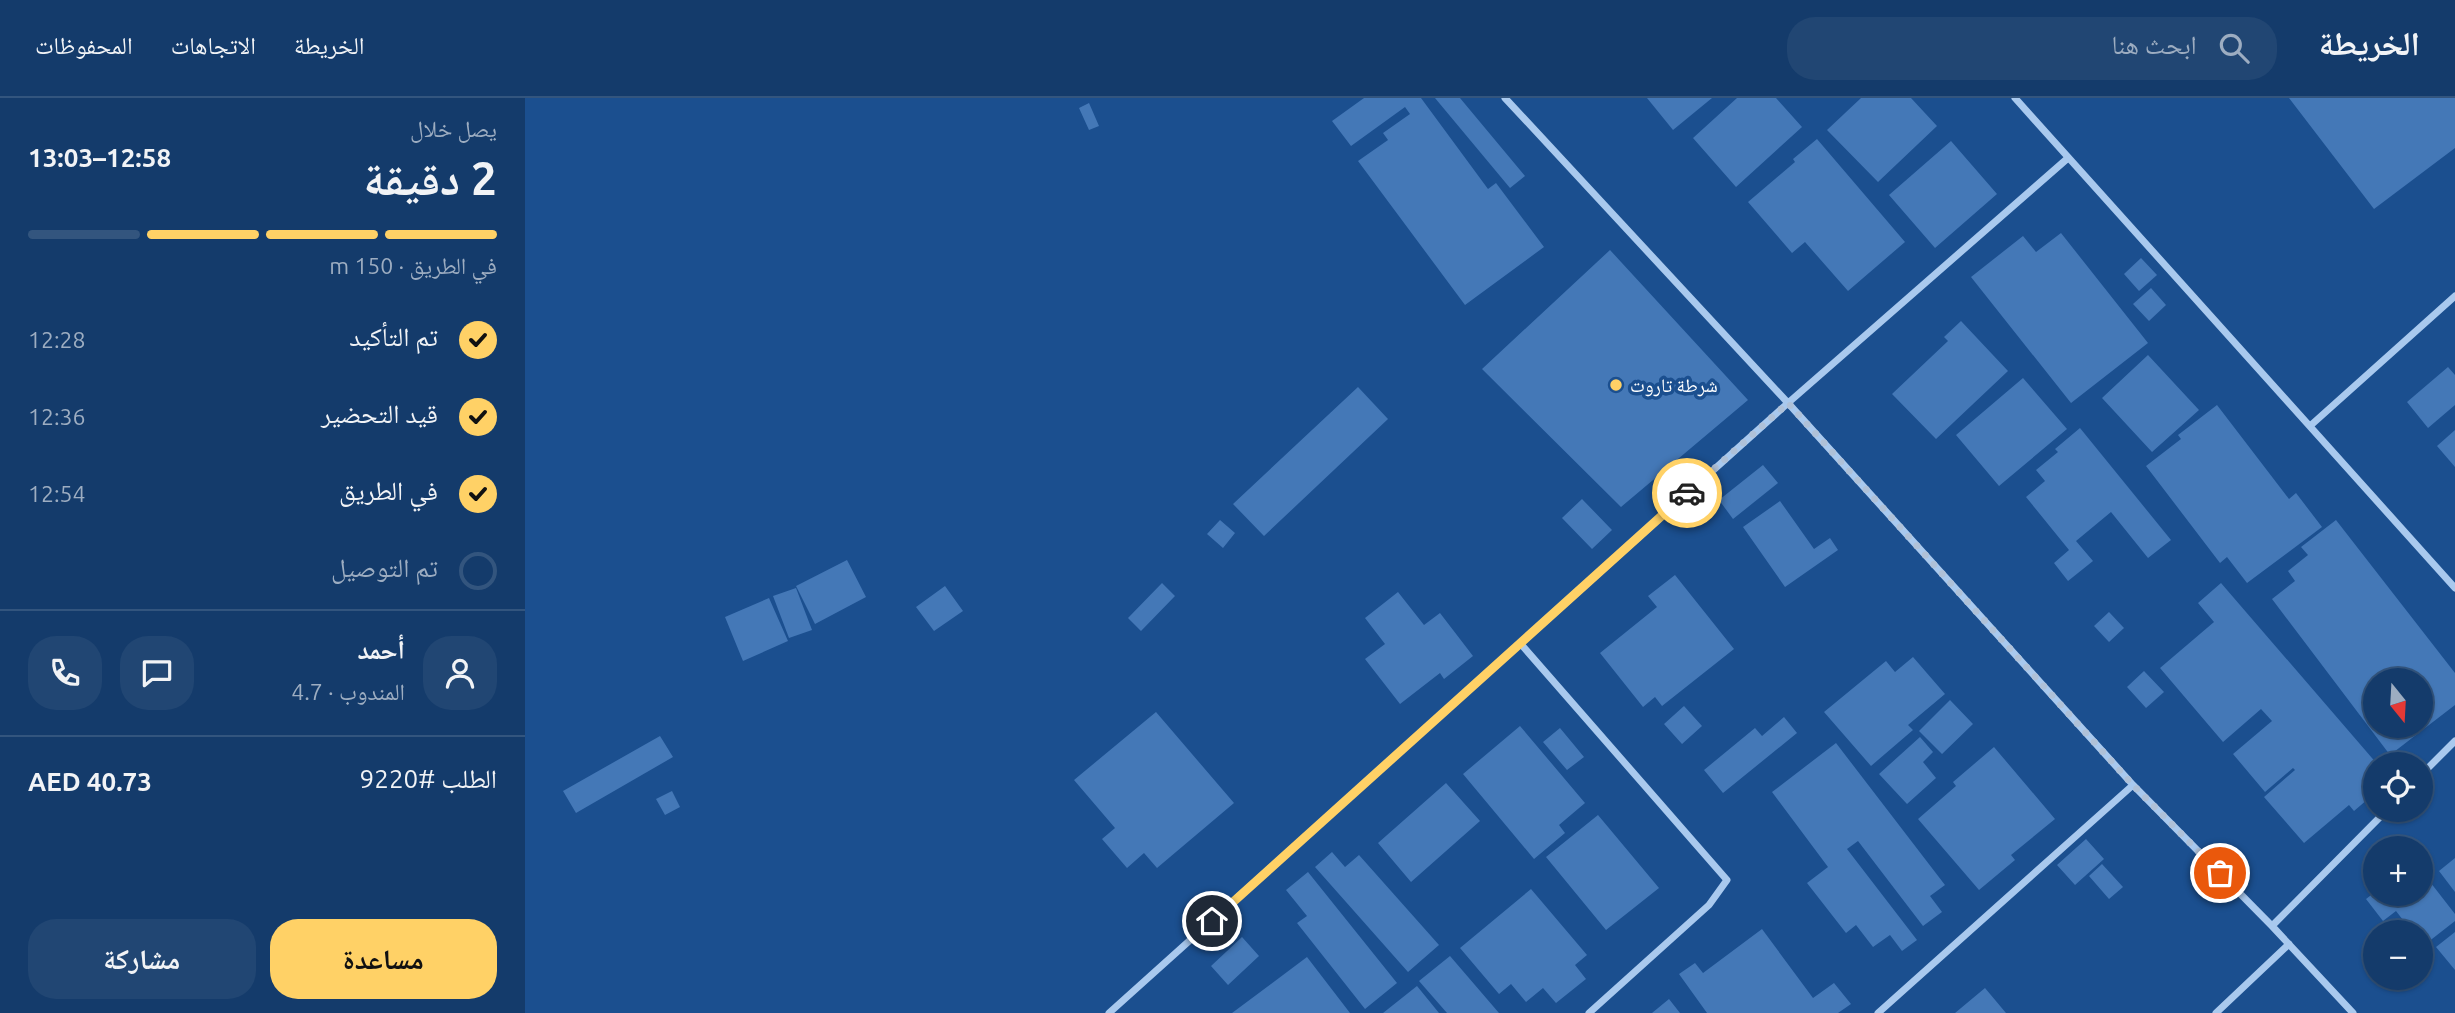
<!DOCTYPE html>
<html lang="ar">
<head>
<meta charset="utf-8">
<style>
	body { margin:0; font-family:Ubuntu,"Noto Naskh Arabic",sans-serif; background:#214673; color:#f1f3f6; direction:rtl; height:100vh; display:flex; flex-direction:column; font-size:26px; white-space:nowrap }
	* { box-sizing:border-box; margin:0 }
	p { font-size:23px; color:#9dadc1 }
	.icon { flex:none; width:38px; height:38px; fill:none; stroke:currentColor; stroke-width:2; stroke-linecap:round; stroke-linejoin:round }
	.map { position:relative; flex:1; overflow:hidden; direction:ltr }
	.panel { display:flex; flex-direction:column; background:#143b6b; width:525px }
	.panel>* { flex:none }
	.needle { width:46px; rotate:162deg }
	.tools { position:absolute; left:1838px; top:570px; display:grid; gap:14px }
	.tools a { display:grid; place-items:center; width:70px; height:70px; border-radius:50%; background:#143b6b; box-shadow:0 2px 5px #0004,0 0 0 2px #33557e; font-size:35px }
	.pin { position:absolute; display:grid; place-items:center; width:60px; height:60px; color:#fff; margin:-30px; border:4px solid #fff; border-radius:50%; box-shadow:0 2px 7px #0007 }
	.courier { position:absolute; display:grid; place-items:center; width:70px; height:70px; margin:-35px; border:5px solid #ffd166; border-radius:50%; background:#fff; color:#222; box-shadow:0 2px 9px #0007 }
	.summary em { font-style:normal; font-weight:700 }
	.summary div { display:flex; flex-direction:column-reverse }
	.summary { display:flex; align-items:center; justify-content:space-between; height:119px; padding:0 28px }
	h1 { font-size:46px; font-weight:700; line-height:52px }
	.bar { display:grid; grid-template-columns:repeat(4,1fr); gap:10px 7px; align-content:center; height:84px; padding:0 28px }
	.bar i { height:9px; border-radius:5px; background:#33557e }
	.bar .selected { background:#ffd166 }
	.bar p { grid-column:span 4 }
	.line { display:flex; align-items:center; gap:18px; padding:0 28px; border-top:2px solid #33557e }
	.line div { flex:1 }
	.round { display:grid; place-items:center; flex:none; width:74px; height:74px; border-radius:28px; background:#214673 }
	ol { padding:0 28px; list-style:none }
	li { display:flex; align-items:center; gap:21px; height:77px }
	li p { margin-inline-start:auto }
	li .icon { padding:7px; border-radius:50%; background:#ffd166; color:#111; stroke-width:4 }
	li:last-child { color:#9dadc1 }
	li i { width:38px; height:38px; border:4px solid #33557e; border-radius:50% }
	.cta { display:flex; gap:14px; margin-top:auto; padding:14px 28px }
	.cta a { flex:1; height:80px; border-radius:28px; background:#ffd166; color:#111; font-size:28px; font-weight:700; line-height:80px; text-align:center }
	.cta a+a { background:#214673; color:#f1f3f6 }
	header { display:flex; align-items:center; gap:42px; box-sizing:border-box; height:98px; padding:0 35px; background:#143b6b; border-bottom:2px solid #33557e }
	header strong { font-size:33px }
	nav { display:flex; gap:38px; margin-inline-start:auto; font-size:24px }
	.search { width:490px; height:63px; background:#214673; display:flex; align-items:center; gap:18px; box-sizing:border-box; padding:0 24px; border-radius:28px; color:#9dadc1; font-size:26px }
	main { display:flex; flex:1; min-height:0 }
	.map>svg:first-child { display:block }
	.building { fill:#4478b7; fill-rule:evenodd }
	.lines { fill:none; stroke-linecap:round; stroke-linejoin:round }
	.minor { stroke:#a9c9ee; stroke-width:7 }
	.done { stroke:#afc1d8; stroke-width:7; stroke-dasharray:0 12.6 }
	.route { stroke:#ffd166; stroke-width:9 }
	.poi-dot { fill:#ffd166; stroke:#1b4f8f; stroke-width:2.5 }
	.labels { text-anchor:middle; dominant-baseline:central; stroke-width:7; stroke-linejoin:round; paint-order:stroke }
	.poi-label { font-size:19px; fill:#fff; stroke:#1b4f8f; text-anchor:start }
</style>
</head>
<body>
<header>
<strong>الخريطة</strong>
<div class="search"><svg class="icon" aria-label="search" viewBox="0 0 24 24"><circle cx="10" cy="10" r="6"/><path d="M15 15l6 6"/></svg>ابحث هنا</div>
<nav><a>الخريطة</a><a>الاتجاهات</a><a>المحفوظات</a></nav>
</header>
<main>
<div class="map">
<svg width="1930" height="915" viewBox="0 0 1930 915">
	<rect width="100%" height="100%" fill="#1b4f8f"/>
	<!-- building -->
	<path class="building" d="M 839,0 L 896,0 L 963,91 L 971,85 L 1019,149 L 940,207 L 833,63 L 863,42 L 858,35 L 885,16 L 880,9 L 826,48 L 807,23 Z
		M 910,0 L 935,0 L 1000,78 L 985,90 Z
		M 1122,0 L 1187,0 L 1148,32 Z
		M 1212,0 L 1251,0 L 1277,29 L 1211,89 L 1168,40 Z
		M 1336,0 L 1386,0 L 1412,28 L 1353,84 L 1302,32 Z
		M 1764,0 L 1930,0 L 1930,50 L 1849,111 Z
		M 564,5 L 574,28 L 564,32 L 554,10 Z
		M 1292,41 L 1380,144 L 1323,193 L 1280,144 L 1267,155 L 1223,104 L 1270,64 L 1268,61 Z
		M 1426,43 L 1472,96 L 1410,150 L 1364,97 Z
		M 1536,135 L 1623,245 L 1546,305 L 1446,179 L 1498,138 L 1511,154 Z
		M 1085,152 L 1223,302 L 1096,409 L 957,271 Z
		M 1616,160 L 1632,177 L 1614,193 L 1599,176 Z
		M 1626,190 L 1641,207 L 1624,223 L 1608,206 Z
		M 1436,223 L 1483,273 L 1411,341 L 1367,296 L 1423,243 L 1419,239 Z
		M 1623,257 L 1674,312 L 1627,354 L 1577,300 Z
		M 1923,269 L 1930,277 L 1930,307 L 1903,330 L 1882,304 Z
		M 1498,280 L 1542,331 L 1474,388 L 1431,337 Z
		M 833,289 L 863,321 L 739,438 L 708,406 Z
		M 1692,307 L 1764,401 L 1771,395 L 1797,429 L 1722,485 L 1702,459 L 1695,465 L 1621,368 L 1656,341 L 1653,337 Z
		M 1555,330 L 1646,442 L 1623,460 L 1586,414 L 1551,443 L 1568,463 L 1543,483 L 1529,465 L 1544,452 L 1501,399 L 1520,383 L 1511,372 L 1533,354 L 1530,351 Z
		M 1930,332 L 1930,369 L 1912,348 Z
		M 1238,367 L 1253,385 L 1208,421 L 1194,402 Z
		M 1057,401 L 1087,432 L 1067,451 L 1037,420 Z
		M 1255,403 L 1289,451 L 1305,440 L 1313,452 L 1260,489 L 1218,429 Z
		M 695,422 L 710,435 L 698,450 L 682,436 Z
		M 1811,422 L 1930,575 L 1930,607 L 1865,657 L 1747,501 L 1770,483 L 1763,473 L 1783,457 L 1776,449 ZM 1850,583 L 1895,583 L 1895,628 L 1850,628 Z
		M 322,462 L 341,499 L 290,526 L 271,488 Z
		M 1150,477 L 1209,551 L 1137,608 L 1130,599 L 1118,609 L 1075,555 L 1132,509 L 1123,498 Z
		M 637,485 L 650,498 L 616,533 L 603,520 Z
		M 1696,485 L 1853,667 L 1850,667 L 1850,695 L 1829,713 L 1824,707 L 1779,745 L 1739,699 L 1770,672 L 1768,670 L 1740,694 L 1708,656 L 1747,623 L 1736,611 L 1698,644 L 1635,570 L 1689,524 L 1673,505 Z
		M 420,488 L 438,513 L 409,533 L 391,509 Z
		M 271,490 L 287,532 L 264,540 L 248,498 Z
		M 873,494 L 899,527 L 915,515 L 948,558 L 919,581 L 915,575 L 875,606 L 840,561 L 860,546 L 840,520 Z
		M 244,500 L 263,543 L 218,563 L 200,519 Z
		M 1584,514 L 1599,530 L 1584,544 L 1569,528 Z
		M 1388,559 L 1420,596 L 1383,627 L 1388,632 L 1346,668 L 1299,614 L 1361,563 L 1370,574 Z
		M 1619,573 L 1639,594 L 1621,610 L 1602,589 Z
		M 1425,602 L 1448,626 L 1417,656 L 1394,633 Z
		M 1159,608 L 1177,628 L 1157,646 L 1139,626 Z
		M 631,614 L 709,705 L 632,770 L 619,755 L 602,770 L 577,741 L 590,730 L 549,682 Z
		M 1259,619 L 1272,635 L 1198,695 L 1179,672 L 1230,630 L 1237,638 Z
		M 995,628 L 1060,705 L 1034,727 L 1040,735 L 1009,761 L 938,676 Z
		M 1035,630 L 1059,659 L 1042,672 L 1018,644 Z
		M 135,638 L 148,659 L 51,715 L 38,693 Z
		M 1395,639 L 1408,654 L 1398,664 L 1411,680 L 1382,706 L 1354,676 Z
		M 1311,645 L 1420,787 L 1405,798 L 1417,814 L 1398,828 L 1333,743 L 1322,751 L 1392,842 L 1377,853 L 1365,837 L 1348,849 L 1331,827 L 1321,835 L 1282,785 L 1303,769 L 1247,694 Z
		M 1469,649 L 1530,721 L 1486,757 L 1490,762 L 1454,792 L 1393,721 L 1431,688 L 1428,684 Z
		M 921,685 L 955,723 L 886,784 L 853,745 Z
		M 147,693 L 155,709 L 140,717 L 131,701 Z
		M 1073,717 L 1134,790 L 1081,832 L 1021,759 Z
		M 1561,741 L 1579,761 L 1550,787 L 1532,767 Z
		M 807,754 L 820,769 L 834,757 L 914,847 L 883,874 L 790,769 Z
		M 1930,760 L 1930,794 L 1914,773 Z
		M 1577,766 L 1598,789 L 1584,801 L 1564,778 Z
		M 1895,771 L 1930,816 L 1930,823 L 1898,848 L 1895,845 L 1895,835 L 1888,835 L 1871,813 L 1858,823 L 1841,801 L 1850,794 L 1850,796 L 1895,796 Z
		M 783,774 L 872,885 L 840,911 L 772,825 L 782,818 L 761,792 Z
		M 1006,791 L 1062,857 L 1050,867 L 1061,881 L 1031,905 L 1018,890 L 1001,904 L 986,886 L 974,896 L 935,850 Z
		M 1237,831 L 1288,900 L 1309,885 L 1326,906 L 1313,915 L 1182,915 L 1154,876 L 1170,865 L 1178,875 Z
		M 1930,834 L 1930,872 L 1911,849 Z
		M 717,839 L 734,858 L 703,887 L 686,868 Z
		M 925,858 L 974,915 L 922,915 L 894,883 Z
		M 782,859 L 825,915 L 707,915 Z
		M 892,888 L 914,915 L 858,915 Z
		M 1460,890 L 1481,915 L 1430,915 Z
		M 1144,901 L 1155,915 L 1127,915 Z"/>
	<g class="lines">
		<!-- minor -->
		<path class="minor" d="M 980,0 L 1263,305 L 1608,687 L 1747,828 L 1828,915
			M 1490,0 L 1930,490
			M 1785,328 L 1930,198
			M 995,545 L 1202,782 L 1184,807 L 1064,915
			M 1895,678 L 1930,643
			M 1747,828 L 1862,712
			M 584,915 L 1263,305 L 1543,60
			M 1353,915 L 1608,687
			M 1691,915 L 1764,846"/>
	</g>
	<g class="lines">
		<!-- done -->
		<path class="done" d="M 1162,395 L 1263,305 L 1608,687 L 1695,775"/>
		<!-- route -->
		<path class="route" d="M 687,823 L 1162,395"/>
	</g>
	<!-- markers -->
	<circle class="poi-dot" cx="1091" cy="287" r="7"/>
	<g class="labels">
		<!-- poi labels -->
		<g class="poi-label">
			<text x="1105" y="287">شرطة تاروت</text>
		</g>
	</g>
</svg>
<div class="tools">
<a><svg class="needle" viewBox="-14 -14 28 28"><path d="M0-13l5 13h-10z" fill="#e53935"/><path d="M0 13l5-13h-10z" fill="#9dadc1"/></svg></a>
<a><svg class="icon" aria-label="locate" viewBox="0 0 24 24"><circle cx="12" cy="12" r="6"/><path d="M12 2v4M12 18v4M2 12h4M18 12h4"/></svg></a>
<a>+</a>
<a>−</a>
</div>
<div class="pin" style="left:1695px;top:775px;background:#ea580c"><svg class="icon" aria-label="bag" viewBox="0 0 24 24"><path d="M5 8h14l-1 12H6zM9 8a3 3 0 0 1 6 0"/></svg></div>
<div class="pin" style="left:687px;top:823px;background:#1f2937"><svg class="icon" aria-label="home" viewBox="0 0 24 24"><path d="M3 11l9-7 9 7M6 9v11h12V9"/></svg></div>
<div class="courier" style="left:1162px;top:395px"><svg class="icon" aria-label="car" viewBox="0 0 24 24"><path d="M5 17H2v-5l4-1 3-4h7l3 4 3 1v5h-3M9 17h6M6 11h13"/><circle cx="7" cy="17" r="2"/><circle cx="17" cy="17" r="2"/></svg></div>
</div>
<section class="panel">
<div class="summary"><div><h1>2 دقيقة</h1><p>يصل خلال</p></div><em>12:58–13:03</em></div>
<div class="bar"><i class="selected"></i><i class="selected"></i><i class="selected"></i><i></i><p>في الطريق · 150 m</p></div>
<ol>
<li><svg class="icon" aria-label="check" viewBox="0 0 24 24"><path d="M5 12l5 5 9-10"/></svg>تم التأكيد<p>12:28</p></li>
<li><svg class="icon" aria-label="check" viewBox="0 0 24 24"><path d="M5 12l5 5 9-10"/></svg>قيد التحضير<p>12:36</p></li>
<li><svg class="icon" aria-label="check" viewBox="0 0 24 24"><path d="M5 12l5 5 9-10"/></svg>في الطريق<p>12:54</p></li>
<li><i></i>تم التوصيل</li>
</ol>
<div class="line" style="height:126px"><a class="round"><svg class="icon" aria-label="person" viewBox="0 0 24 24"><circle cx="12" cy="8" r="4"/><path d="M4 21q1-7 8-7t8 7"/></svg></a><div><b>أحمد</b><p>المندوب · 4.7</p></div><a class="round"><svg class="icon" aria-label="chat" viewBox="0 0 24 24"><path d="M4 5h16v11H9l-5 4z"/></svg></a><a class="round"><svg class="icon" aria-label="phone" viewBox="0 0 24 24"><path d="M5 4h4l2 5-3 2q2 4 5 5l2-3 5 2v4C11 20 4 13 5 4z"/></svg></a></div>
<div class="line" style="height:91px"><div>الطلب #9220</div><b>AED 40.73</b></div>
<div class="cta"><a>مساعدة</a><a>مشاركة</a></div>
</section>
</main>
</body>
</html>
